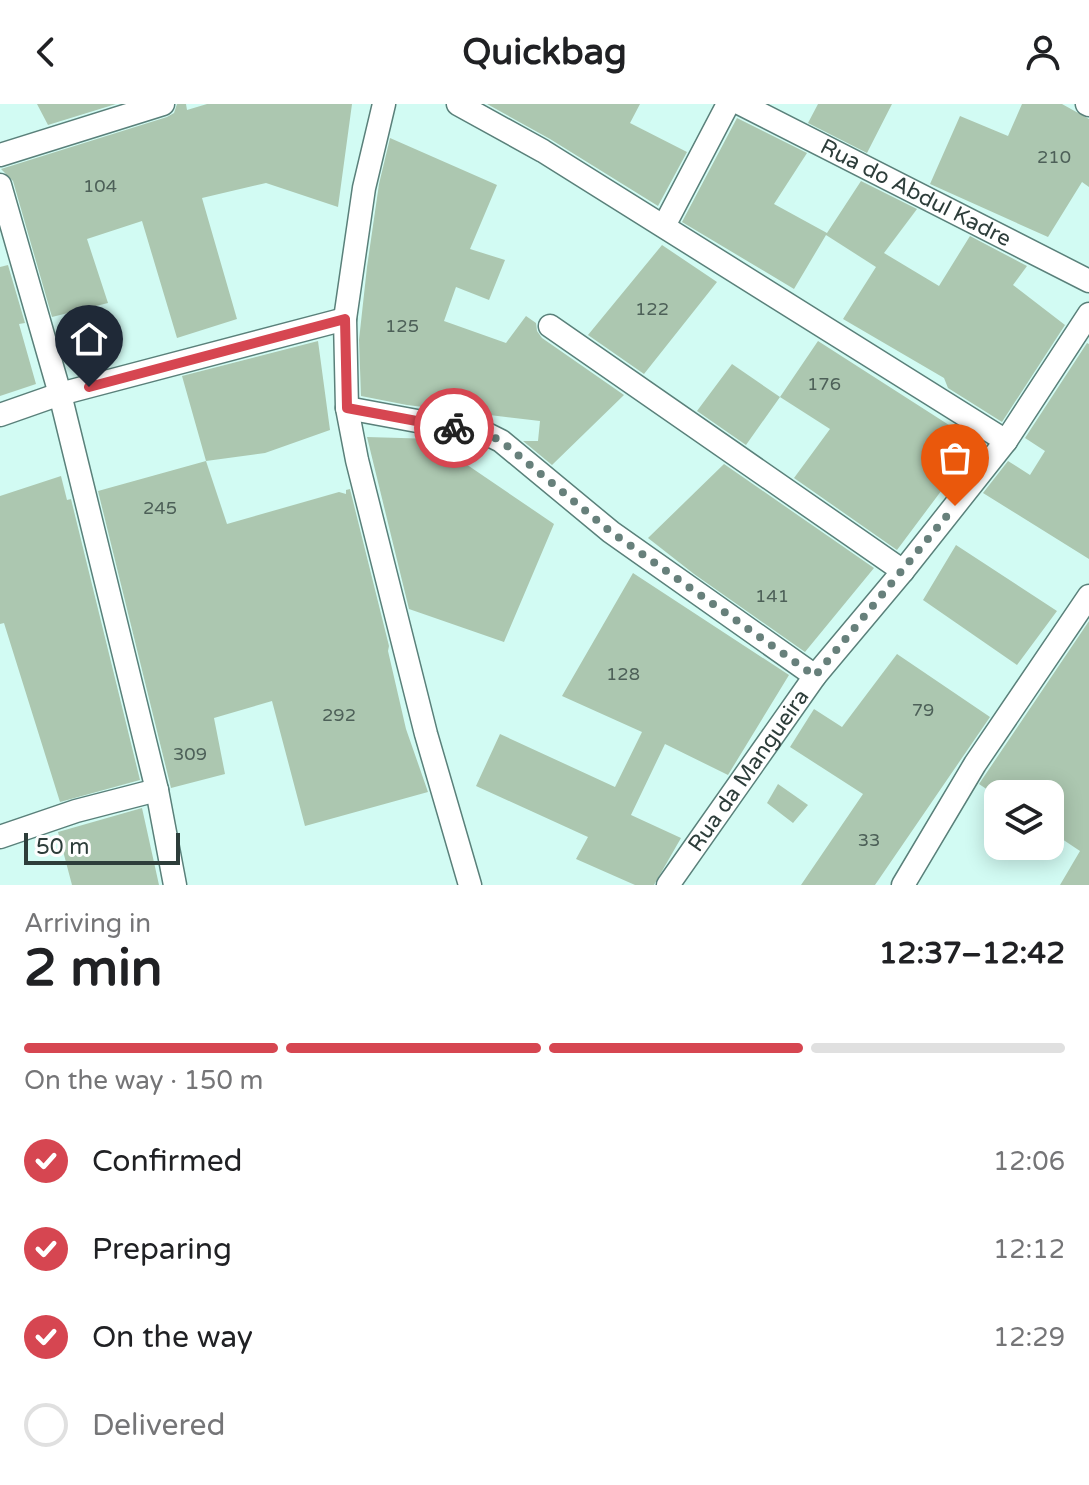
<!DOCTYPE html>
<html lang="en">
<head>
<meta charset="utf-8">
<style>
	body { margin:0; font-family:"Varela Round",sans-serif; background:#f2f2f2; color:#202124; height:100vh; display:flex; flex-direction:column; font-size:30px; white-space:nowrap }
	* { box-sizing:border-box; margin:0 }
	p { font-size:26px; color:#757577 }
	.icon { flex:none; width:44px; height:44px; fill:none; stroke:currentColor; stroke-width:2; stroke-linecap:round; stroke-linejoin:round }
	.map { position:relative; height:781px; overflow:hidden }
	.sheet { display:flex; flex-direction:column; background:#fff; flex:1 }
	.sheet>* { flex:none }
	.controls { position:absolute; left:984px; top:676px; display:grid; gap:16px }
	.controls a { display:grid; place-items:center; width:80px; height:80px; border-radius:16px; background:#fff; box-shadow:0 4px 20px #0003; font-size:40px }
	.scale { position:absolute; left:24px; bottom:20px; width:156px; box-sizing:border-box; padding-left:8px; border:4px solid #2d3d3a; border-top:0; font-size:22px; line-height:28px; white-space:nowrap; color:#2d3d3a; -webkit-text-stroke:6px #fefefe; paint-order:stroke }
	.pin { position:absolute; display:grid; place-items:center; width:68px; height:68px; color:#fff; margin:-82px -34px; border-radius:50% 50% 50% 0; rotate:-45deg; box-shadow:0 0 8px #0007 }
	.pin .icon { rotate:45deg }
	.courier { position:absolute; display:grid; place-items:center; width:80px; height:80px; margin:-40px; border:6px solid #d64651; border-radius:50%; background:#fff; color:#222; box-shadow:0 2px 10px #0007 }
	.summary em { font-style:normal; font-weight:700 }
	.summary div { display:flex; flex-direction:column-reverse }
	.summary { display:flex; align-items:center; justify-content:space-between; height:136px; padding:0 24px }
	h1 { font-size:52px; font-weight:700; line-height:60px }
	.bar { display:grid; grid-template-columns:repeat(4,1fr); gap:12px 8px; align-content:center; height:96px; padding:0 24px }
	.bar i { height:10px; border-radius:6px; background:#e0e0e0 }
	.bar .on { background:#d64651 }
	.bar p { grid-column:span 4 }
	ol { padding:0 24px; list-style:none }
	li { display:flex; align-items:center; gap:24px; height:88px }
	li p { margin-inline-start:auto }
	li .icon { padding:8px; border-radius:50%; background:#d64651; color:#fff; stroke-width:4 }
	li:last-child { color:#757577 }
	li i { width:44px; height:44px; border:4px solid #e0e0e0; border-radius:50% }
	header { display:flex; justify-content:space-between; align-items:center; height:104px; padding:0 24px; background:#fff; font-size:36px; font-weight:700 }
	.map>svg:first-child { display:block }
	.building { fill:#acc7b0 }
	.lines { fill:none; stroke-linecap:round; stroke-linejoin:round }
	.minor-casing { stroke:#5a807a; stroke-width:25 }
	.minor { stroke:#fff; stroke-width:22 }
	.done { stroke:#67807b; stroke-width:8; stroke-dasharray:0 14.4 }
	.route { stroke:#d64651; stroke-width:10 }
	.labels { text-anchor:middle; dominant-baseline:central; stroke-width:8; stroke-linejoin:round; paint-order:stroke }
	.number-label { font-size:18px; fill:#4d6058 }
	.street-label { font-size:22px; fill:#2d3d3a; stroke:#fefefe }
</style>
</head>
<body>
<header><svg class="icon" aria-label="back" viewBox="0 0 24 24"><path d="M15 5l-7 7 7 7"/></svg>Quickbag<svg class="icon" aria-label="person" viewBox="0 0 24 24"><circle cx="12" cy="8" r="4"/><path d="M4 21q1-7 8-7t8 7"/></svg></header>
<div class="map">
<svg width="1089" height="781" viewBox="0 0 1089 781">
	<rect width="100%" height="100%" fill="#d2fbf3"/>
	<!-- building -->
	<path class="building" d="M 37,0 L 116,0 L 48,21 Z
		M 177,0 L 186,0 L 187,6 L 207,0 L 352,0 L 338,103 L 266,79 L 202,94 L 237,215 L 177,234 L 142,117 L 87,135 L 108,199 L 52,213 L 13,77 L 1,65 L 167,13 L 174,9 Z
		M 487,0 L 640,0 L 630,19 L 687,48 L 658,102 L 550,35 Z
		M 818,0 L 892,0 L 867,49 L 808,19 Z
		M 1022,0 L 1062,0 L 1089,15 L 1089,83 L 1082,78 L 1048,133 L 930,80 L 960,12 L 1008,32 Z
		M 737,14 L 807,49 L 774,100 L 827,129 L 861,77 L 917,105 L 884,149 L 939,182 L 970,132 L 1027,162 L 1013,181 L 1065,221 L 1002,318 L 948,284 L 944,274 L 843,215 L 876,163 L 826,131 L 794,185 L 682,118 Z
		M 390,34 L 497,81 L 470,145 L 505,156 L 489,196 L 456,183 L 444,217 L 506,239 L 526,212 L 536,219 L 537,227 L 542,234 L 624,291 L 552,361 L 523,337 L 538,337 L 540,317 L 407,301 L 361,292 L 359,236 L 367,163 L 379,80 Z
		M 662,141 L 717,178 L 644,270 L 588,231 Z
		M 8,161 L 25,219 L 19,220 L 36,280 L 0,292 L 0,163 Z
		M 318,237 L 330,326 L 265,349 L 206,357 L 182,272 Z
		M 818,237 L 977,339 L 897,446 L 794,374 L 830,325 L 780,293 Z
		M 1087,239 L 1089,240 L 1089,455 L 983,389 L 1008,357 L 1030,371 L 1045,347 L 1025,334 Z
		M 732,260 L 780,293 L 746,341 L 697,307 Z
		M 367,333 L 435,335 L 464,340 L 460,356 L 554,420 L 504,538 L 409,505 Z
		M 206,357 L 227,420 L 339,388 L 346,390 L 346,386 L 350,385 L 389,542 L 388,547 L 406,625 L 428,688 L 305,722 L 272,597 L 214,614 L 225,670 L 171,684 L 98,387 Z
		M 724,360 L 874,464 L 805,548 L 694,470 L 648,434 Z
		M 61,372 L 67,396 L 71,395 L 140,676 L 60,698 L 4,519 L 0,520 L 0,392 Z
		M 956,441 L 1057,507 L 1017,561 L 923,496 Z
		M 633,469 L 789,571 L 728,671 L 665,640 L 631,711 L 681,734 L 654,781 L 635,781 L 576,755 L 588,733 L 476,682 L 500,630 L 615,683 L 642,628 L 562,592 Z
		M 1089,517 L 1089,781 L 1060,781 L 1080,747 L 1050,727 L 1050,690 L 994,690 L 979,680 Z
		M 897,550 L 990,613 L 875,781 L 801,781 L 863,690 L 790,643 L 814,605 L 842,623 Z
		M 778,680 L 808,701 L 793,719 L 767,699 Z
		M 142,704 L 159,781 L 72,781 L 58,728 Z"/>
	<g class="lines">
		<!-- minor casing -->
		<g class="minor-casing">
			<g id="minor">
				<path d="M 384,0 L 364,84 L 345,215 L 347,304 L 357,356 L 426,630 L 470,781"/>
				<path d="M 458,0 L 543,47 L 1006,337"/>
				<path id="s1" d="M 741,0 L 1089,177"/>
				<path d="M 1087,0 L 1089,1"/>
				<path d="M 0,51 L 163,0"/>
				<path d="M 0,81 L 60,290 L 157,686 L 175,781"/>
				<path d="M 664,122 L 728,0"/>
				<path d="M 550,222 L 903,467"/>
				<path d="M 347,304 L 487,330 L 501,337 L 611,428 L 815,572"/>
				<path d="M 0,311 L 60,290 L 345,215"/>
				<path d="M 0,733 L 76,707 L 157,686"/>
				<path id="s2" d="M 668,781 L 815,572 L 903,467 L 1006,337 L 1089,210"/>
				<path d="M 903,781 L 975,660 L 1089,492"/>
			</g>
		</g>
		<!-- minor -->
		<use href="#minor" class="minor"/>
	</g>
	<g class="lines">
		<!-- done -->
		<path class="done" d="M 454,324 L 487,330 L 501,337 L 611,428 L 815,572 L 955,402"/>
		<!-- route -->
		<path class="route" d="M 89,283 L 345,215 L 347,304 L 454,324"/>
	</g>
	<g class="labels">
		<!-- number labels -->
		<g class="number-label">
			<text x="1054" y="53">210</text>
			<text x="100" y="82">104</text>
			<text x="652" y="205">122</text>
			<text x="402" y="222">125</text>
			<text x="824" y="280">176</text>
			<text x="160" y="404">245</text>
			<text x="772" y="492">141</text>
			<text x="623" y="570">128</text>
			<text x="923" y="606">79</text>
			<text x="339" y="611">292</text>
			<text x="190" y="650">309</text>
			<text x="869" y="736">33</text>
		</g>
		<!-- street labels -->
		<g class="street-label">
			<text stroke="none"><textPath href="#s1" startOffset="196">Rua do Abdul Kadre</textPath></text>
			<text stroke="none"><textPath href="#s2" startOffset="140">Rua da Mangueira</textPath></text>
		</g>
	</g>
</svg>
<div class="controls">
<a><svg class="icon" aria-label="layers" viewBox="0 0 24 24"><path d="M12 4l9 5-9 5-9-5zM3 14l9 5 9-5"/></svg></a>
</div>
<div class="scale">50 m</div>
<div class="pin" style="left:955px;top:402px;background:#ea580c"><svg class="icon" aria-label="bag" viewBox="0 0 24 24"><path d="M5 8h14l-1 12H6zM9 8a3 3 0 0 1 6 0"/></svg></div>
<div class="pin" style="left:89px;top:283px;background:#1f2937"><svg class="icon" aria-label="home" viewBox="0 0 24 24"><path d="M3 11l9-7 9 7M6 9v11h12V9"/></svg></div>
<div class="courier" style="left:454px;top:324px"><svg class="icon" aria-label="bike" viewBox="0 0 24 24"><circle cx="6" cy="16" r="4"/><circle cx="18" cy="16" r="4"/><path d="M6 16l4-8h5l3 8M10 8l3 8H6M13 5h3"/></svg></div>
</div>
<section class="sheet">
<div class="summary"><div><h1>2 min</h1><p>Arriving in</p></div><em>12:37–12:42</em></div>
<div class="bar"><i class="on"></i><i class="on"></i><i class="on"></i><i></i><p>On the way · 150 m</p></div>
<ol>
<li><svg class="icon" aria-label="check" viewBox="0 0 24 24"><path d="M5 12l5 5 9-10"/></svg>Confirmed<p>12:06</p></li>
<li><svg class="icon" aria-label="check" viewBox="0 0 24 24"><path d="M5 12l5 5 9-10"/></svg>Preparing<p>12:12</p></li>
<li><svg class="icon" aria-label="check" viewBox="0 0 24 24"><path d="M5 12l5 5 9-10"/></svg>On the way<p>12:29</p></li>
<li><i></i>Delivered</li>
</ol>
</section>
</body>
</html>
